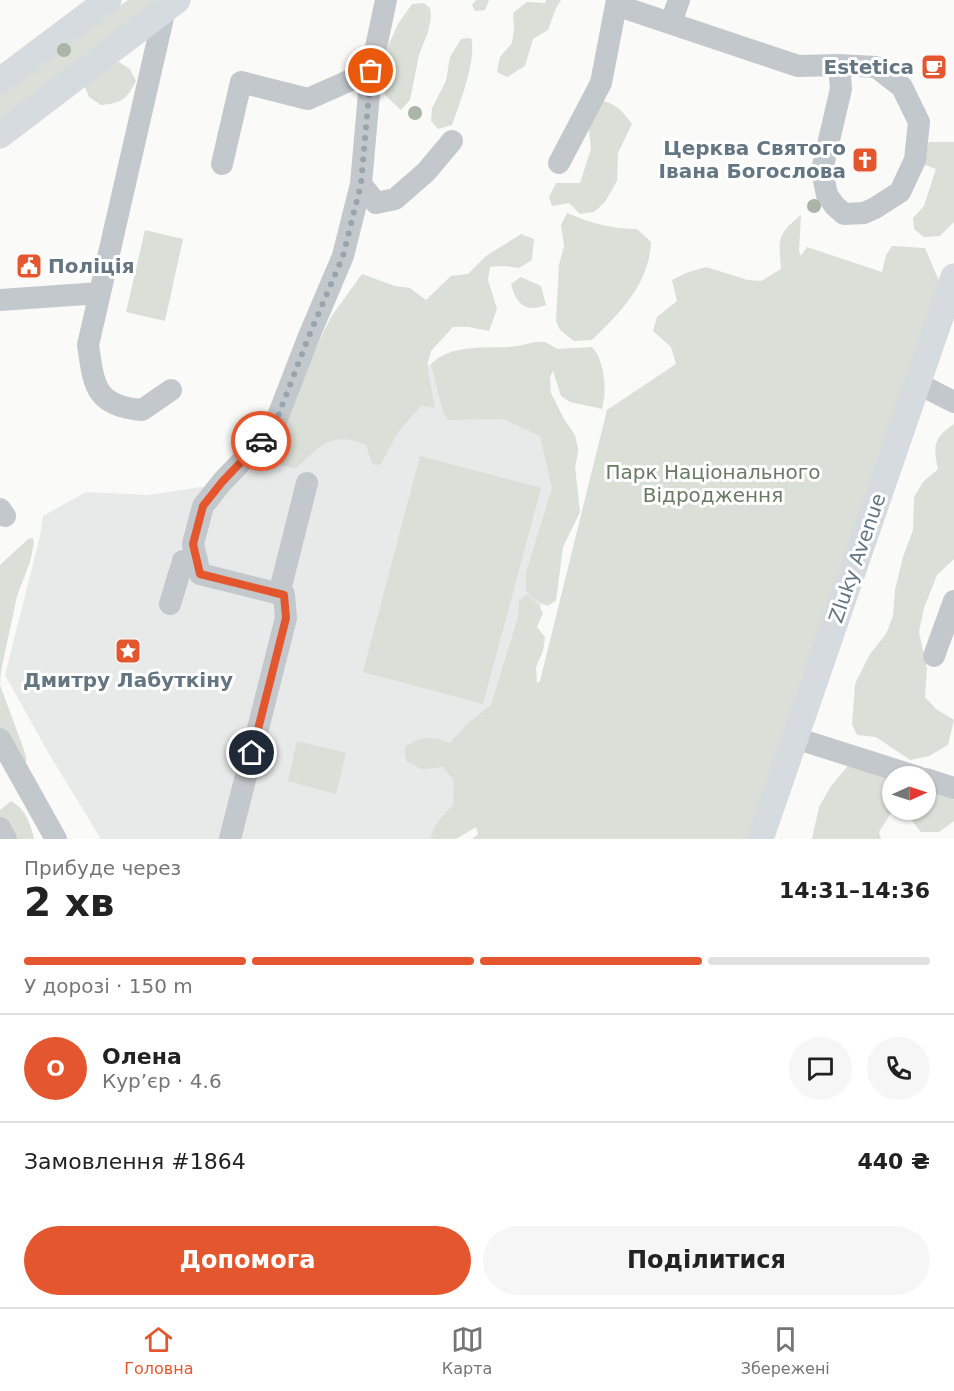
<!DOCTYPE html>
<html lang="uk">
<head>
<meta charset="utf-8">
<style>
	body { margin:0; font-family:"DejaVu Sans",sans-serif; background:#f6f6f6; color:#222; height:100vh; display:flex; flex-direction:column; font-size:22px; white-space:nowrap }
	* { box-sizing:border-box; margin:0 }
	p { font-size:20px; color:#767676 }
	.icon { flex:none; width:33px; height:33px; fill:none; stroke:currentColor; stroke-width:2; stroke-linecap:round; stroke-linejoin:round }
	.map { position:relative; height:839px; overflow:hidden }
	.sheet { display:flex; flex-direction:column; background:#fff; flex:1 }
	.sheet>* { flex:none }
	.needle { width:39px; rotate:87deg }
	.fabs { position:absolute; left:882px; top:766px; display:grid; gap:12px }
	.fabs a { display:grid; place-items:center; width:54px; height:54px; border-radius:50%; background:#fff; box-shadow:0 2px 4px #0004; font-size:30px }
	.pin { position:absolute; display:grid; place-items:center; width:51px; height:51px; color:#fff; margin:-26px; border:3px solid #fff; border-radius:50%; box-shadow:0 2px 6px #0007 }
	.courier { position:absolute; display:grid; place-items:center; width:60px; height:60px; margin:-30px; border:4px solid #e4572e; border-radius:50%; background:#fff; color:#222; box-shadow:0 2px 8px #0007 }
	.head em { font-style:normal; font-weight:800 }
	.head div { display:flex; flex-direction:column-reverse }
	.head { display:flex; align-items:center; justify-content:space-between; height:102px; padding:0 24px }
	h1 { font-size:39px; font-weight:800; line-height:45px }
	.bar { display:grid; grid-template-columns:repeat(4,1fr); gap:9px 6px; align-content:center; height:72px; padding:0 24px }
	.bar i { height:8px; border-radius:4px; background:#e0e0e0 }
	.bar .on { background:#e4572e }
	.bar p { grid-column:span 4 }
	.line { display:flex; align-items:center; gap:15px; padding:0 24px; border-top:2px solid #e0e0e0 }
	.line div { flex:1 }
	.round { display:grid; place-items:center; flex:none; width:63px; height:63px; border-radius:32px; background:#f6f6f6 }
	.action { display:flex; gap:12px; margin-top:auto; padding:12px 24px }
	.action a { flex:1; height:69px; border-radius:36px; background:#e4572e; color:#fff; font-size:24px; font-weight:800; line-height:69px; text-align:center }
	.action a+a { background:#f6f6f6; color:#222 }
	.tab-bar { display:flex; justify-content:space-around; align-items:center; height:84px; border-top:2px solid #e0e0e0; background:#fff; font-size:16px; color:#767676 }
	.tab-bar a { display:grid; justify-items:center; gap:3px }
	.tab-bar .on { color:#e4572e }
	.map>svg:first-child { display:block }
	.built { fill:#e8e9e9 }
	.green { fill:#dadfd7 }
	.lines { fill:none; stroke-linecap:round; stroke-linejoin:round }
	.minor { stroke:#c3c8cc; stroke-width:22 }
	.major { stroke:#d6dbdf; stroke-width:27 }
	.tree { fill:#aab4a7 }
	.done { stroke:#99a4ac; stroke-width:6; stroke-dasharray:0 10.8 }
	.route { stroke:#e4572e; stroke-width:8 }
	.labels { text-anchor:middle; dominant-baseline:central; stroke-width:6; stroke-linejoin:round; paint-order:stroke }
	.poi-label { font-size:20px; font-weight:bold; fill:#657683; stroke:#fff; text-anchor:end }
	.park-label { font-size:20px; fill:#687a64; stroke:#fff }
	.street-label { font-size:20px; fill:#657683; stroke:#fff }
</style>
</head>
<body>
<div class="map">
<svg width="954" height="839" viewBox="0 0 954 839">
	<rect width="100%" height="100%" fill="#fafaf8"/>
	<!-- built -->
	<path class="built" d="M 526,356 L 579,451 L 523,678 L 451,839 L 101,839 L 49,754 L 5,675 L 40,536 L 43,516 L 86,492 L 148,495 L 234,482 L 270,453 L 405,367 Z"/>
	<!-- green -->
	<path class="green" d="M 128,0 L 166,0 L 0,124 L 0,92 Z
		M 476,0 L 489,0 L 485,10 L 475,11 L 472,5 Z
		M 546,0 L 561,0 L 556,8 L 548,30 L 533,39 L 525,66 L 507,77 L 497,72 L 500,57 L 512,43 L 514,29 L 513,13 L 527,2 L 545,3 Z
		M 424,3 L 430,8 L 431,17 L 428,32 L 419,55 L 410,100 L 401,110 L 385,95 L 383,74 L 383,57 L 398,24 L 412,4 Z
		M 471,38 C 477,59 460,103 452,125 L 438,129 L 431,121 L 432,108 L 446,81 L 450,57 L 461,39 Z
		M 119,62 L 130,69 L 136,81 C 126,100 122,103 101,105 L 89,97 L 84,85 L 102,71 Z
		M 603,101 C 617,104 624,113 632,124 L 618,153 L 617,181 L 605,202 L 594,212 L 580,214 L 569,203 L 552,206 L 549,197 L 556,183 L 580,183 L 591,149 L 588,120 Z
		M 929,142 L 954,142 L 954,222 L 940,236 L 924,237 L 914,229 L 913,218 L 924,206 L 936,169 L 925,165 L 921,156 Z
		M 567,213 C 590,223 612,229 637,229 L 651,242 C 649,284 621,312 592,340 L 574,341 L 560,330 L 556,321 L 559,265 L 564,246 L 561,225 Z
		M 801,215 L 799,251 L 801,256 L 807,247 L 882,272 L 886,255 L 892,246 L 925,248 L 939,281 L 824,640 L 802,675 L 781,754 L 752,839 L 472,839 L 478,834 L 476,827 L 456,839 L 431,839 C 432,826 444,814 453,805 L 454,781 L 443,767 L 421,769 L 406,761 L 405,746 C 424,736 431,735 450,743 L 466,725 L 491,705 L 518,617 L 519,601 L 527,594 L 537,603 L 543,613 L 537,627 L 545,637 L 543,651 L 536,667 L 537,683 L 540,681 L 607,410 L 676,364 L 671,347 L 653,331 L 657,317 L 677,301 L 672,280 L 686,273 L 706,267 L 748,280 L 761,281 L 781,269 C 779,239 776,235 801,215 Z
		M 145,230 L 183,239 L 165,321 L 126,312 Z
		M 521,234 L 534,239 L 532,260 L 519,268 L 504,266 L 490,267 L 488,280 L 497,309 L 489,331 L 469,327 L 453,327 L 431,351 L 427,366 L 435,408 L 421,406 L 398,432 L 380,465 L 372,464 L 366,445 C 331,430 320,447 296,468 L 274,464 L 268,444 L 331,317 L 362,274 L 395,286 L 410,288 L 426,300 L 451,276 L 468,274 L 486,256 Z
		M 521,277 L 541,286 L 546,305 C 525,313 516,304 511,284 Z
		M 535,342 L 545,342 L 558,349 L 592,347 C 605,361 607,391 602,409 L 570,402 L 561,396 L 553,371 L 550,377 L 551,393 L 564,419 L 575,435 L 578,449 L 575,466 L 580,512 L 563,547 L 556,601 L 547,606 L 534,599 L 526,591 L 526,573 L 552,488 L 540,436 L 504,419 L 448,420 L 443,412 L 431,364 C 450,345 482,348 507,347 C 516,347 526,344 535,342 Z
		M 954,424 L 954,559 L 937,575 L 924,608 L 919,632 L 927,669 L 925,697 L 936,709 L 954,720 L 948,745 L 929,756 L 910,760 L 876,737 L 857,735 L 852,724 L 855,684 L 870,654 L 886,634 L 893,616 L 895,590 L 903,557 L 913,530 L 914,497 L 923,482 L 938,469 C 933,446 933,438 954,424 Z
		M 420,456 L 541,488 L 483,704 L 363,672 Z
		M 33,538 L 34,543 L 30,562 L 17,596 L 1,671 L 0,685 L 23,747 L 27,761 L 10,763 L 0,751 L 0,565 L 28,539 Z
		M 297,741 L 346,753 L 336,794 L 288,781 Z
		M 857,755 L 892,777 L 893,810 L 879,832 L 881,839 L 812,839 L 819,807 L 831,786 Z
		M 939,789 L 954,800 L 954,821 L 939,832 L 921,832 L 910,818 L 917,810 L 926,810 L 926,797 L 929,791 Z
		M 11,801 C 26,810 30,822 34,839 L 4,839 L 0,830 L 0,810 Z"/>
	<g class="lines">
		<!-- minor -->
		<path class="minor" d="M 386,0 L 371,71 L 361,184 L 376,203 L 395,199 L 426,172 L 452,141
			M 616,5 L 798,66 L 839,65 L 841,89 L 822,170 L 827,195 L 835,206 L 844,214 L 864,213 L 875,208 L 900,192 L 915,160 L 919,122 L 902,87 L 876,67 L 839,65
			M 165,9 L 88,345 C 94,386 95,406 142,410 L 171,390
			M 671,22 L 679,0
			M 559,163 L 601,83 L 617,0
			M 222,164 L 241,82 L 308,99 L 371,71
			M 0,300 L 100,293
			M 917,383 L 954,402
			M 0,509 L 5,516
			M 279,594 L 307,483
			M 170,604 L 183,561 L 197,560
			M 934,656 L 954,601
			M 795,738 L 918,777
			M 0,739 L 56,839
			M 926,779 L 954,788
			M 0,828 L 6,839
			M 230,839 L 286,618 L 284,595 L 200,574 L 193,544 L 203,506 L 222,482 L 273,429 L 309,336 L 343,256 L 361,184"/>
		<!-- major -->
		<path class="major" d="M 0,81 L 108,0
			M 0,135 L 177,0
			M 760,839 L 954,277"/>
	</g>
	<!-- trees -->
	<g class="tree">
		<circle cx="64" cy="50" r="7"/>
		<circle cx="415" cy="113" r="7"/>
		<circle cx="814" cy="206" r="7"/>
	</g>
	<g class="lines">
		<!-- done -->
		<path class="done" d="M 261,441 L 273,429 L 309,336 L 343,256 L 361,184 L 371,71"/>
		<!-- route -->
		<path class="route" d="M 252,753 L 286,618 L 284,595 L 200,574 L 193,544 L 203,506 L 222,482 L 261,441"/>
	</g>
	<!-- icons -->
	<defs>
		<g id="cafe-square" transform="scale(1.35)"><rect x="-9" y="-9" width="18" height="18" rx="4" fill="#e4572e" stroke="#fff"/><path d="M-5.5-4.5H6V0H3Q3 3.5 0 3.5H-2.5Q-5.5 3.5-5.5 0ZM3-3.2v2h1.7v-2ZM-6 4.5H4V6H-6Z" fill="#fff"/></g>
		<g id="church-square" transform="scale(1.35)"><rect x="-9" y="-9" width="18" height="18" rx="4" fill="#e4572e" stroke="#fff"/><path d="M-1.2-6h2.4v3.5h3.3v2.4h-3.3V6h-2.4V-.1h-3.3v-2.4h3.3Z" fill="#fff"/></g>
		<g id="civic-square" transform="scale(1.35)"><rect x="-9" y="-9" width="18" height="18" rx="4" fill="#e4572e" stroke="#fff"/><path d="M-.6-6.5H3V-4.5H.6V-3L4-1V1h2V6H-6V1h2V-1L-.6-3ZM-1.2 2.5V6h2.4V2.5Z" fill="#fff"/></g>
		<g id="sight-square" transform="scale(1.35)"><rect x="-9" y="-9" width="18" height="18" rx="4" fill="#e4572e" stroke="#fff"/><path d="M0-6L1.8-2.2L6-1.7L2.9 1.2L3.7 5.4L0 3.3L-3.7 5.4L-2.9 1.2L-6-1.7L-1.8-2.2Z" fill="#fff"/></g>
	</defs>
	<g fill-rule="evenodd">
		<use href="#cafe-square" x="934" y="67"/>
		<use href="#church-square" x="865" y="160"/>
		<use href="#civic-square" x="29" y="266"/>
		<use href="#sight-square" x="128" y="651"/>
	</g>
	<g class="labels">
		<!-- poi labels -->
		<g class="poi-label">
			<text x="914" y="67">Estetica</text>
			<text x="846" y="148">Церква Святого<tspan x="846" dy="23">Івана Богослова</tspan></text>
			<text x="48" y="266" text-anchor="start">Поліція</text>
			<text x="128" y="680" text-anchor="middle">Дмитру Лабуткіну</text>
		</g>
		<!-- park labels -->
		<g class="park-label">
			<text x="713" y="472">Парк Національного<tspan x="713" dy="23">Відродження</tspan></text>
		</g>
		<!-- street labels -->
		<g class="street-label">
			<text transform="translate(857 558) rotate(-71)">Zluky Avenue</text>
		</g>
	</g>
</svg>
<div class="fabs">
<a><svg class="needle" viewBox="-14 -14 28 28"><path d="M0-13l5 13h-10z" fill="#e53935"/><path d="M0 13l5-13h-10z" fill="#767676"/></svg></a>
</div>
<div class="pin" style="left:371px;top:71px;background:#ea580c"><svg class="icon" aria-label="bag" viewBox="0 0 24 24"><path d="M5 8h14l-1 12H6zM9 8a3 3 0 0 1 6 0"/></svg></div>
<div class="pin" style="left:252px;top:753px;background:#1f2937"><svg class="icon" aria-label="home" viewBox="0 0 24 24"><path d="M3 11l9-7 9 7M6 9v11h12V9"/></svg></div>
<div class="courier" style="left:261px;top:441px"><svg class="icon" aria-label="car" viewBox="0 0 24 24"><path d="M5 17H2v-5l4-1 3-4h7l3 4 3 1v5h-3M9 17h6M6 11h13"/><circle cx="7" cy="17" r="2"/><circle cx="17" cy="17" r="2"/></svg></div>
</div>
<section class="sheet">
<div class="head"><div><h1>2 хв</h1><p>Прибуде через</p></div><em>14:31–14:36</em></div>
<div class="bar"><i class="on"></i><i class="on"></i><i class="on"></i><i></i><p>У дорозі · 150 m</p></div>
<div class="line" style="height:108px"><b class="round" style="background:#e4572e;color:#fff">О</b><div><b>Олена</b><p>Кур’єр · 4.6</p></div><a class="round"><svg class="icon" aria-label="chat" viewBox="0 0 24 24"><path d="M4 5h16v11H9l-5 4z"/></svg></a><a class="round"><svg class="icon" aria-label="phone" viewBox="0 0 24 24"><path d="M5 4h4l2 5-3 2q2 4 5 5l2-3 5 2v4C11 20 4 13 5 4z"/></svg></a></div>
<div class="line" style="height:78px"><div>Замовлення #1864</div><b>440 ₴</b></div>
<div class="action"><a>Допомога</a><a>Поділитися</a></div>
</section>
<nav class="tab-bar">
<a class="on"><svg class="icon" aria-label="home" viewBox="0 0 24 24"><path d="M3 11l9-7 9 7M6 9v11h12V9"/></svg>Головна</a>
<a><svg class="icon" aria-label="map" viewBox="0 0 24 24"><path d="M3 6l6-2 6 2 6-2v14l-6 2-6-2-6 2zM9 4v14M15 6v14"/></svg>Карта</a>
<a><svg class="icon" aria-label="saved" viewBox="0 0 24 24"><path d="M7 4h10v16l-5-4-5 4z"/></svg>Збережені</a>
</nav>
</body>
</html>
